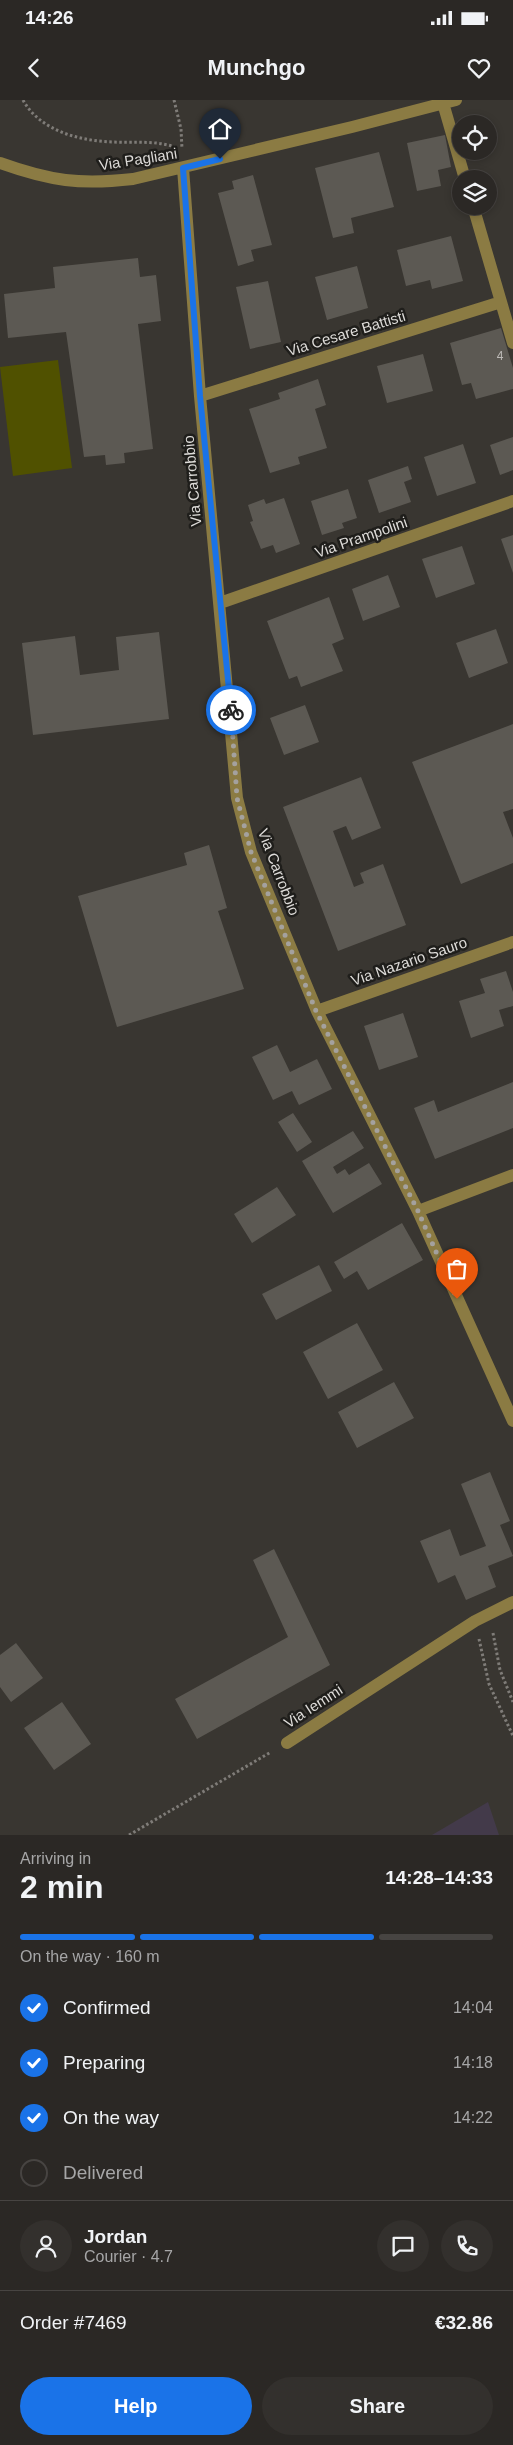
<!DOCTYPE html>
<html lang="en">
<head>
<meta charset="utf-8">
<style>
	body { margin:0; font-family:Arial,sans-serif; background:#33302d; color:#f1f3f6; height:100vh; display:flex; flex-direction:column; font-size:19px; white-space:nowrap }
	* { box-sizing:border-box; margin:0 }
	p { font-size:16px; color:#a6a6a7 }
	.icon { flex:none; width:28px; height:28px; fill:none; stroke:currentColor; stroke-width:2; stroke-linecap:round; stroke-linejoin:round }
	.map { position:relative; height:1735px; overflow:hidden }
	.details { display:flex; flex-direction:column; background:#2b2825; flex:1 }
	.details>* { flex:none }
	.fabs { position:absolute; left:452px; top:15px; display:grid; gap:10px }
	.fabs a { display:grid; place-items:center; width:45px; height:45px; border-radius:50%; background:#2b2825; box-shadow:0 2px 8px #0003,0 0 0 1px #474442; font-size:25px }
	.pin { position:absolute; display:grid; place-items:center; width:42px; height:42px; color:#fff; margin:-51px -21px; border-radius:50% 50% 50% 0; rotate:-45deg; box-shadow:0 0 5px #0007 }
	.pin .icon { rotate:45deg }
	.courier { position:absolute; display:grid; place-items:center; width:50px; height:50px; margin:-25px; border:4px solid #1a73e8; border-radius:50%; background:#fff; color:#222; box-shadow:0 1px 6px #0007 }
	.overview em { font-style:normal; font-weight:600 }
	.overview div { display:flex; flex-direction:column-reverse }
	.overview { display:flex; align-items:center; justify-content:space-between; height:85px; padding:0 20px }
	h1 { font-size:32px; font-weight:600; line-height:38px }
	.bar { display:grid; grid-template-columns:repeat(4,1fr); gap:8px 5px; align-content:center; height:60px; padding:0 20px }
	.bar i { height:6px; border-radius:4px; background:#474442 }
	.bar .active { background:#1a73e8 }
	.bar p { grid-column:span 4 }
	.line { display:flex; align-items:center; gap:12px; padding:0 20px; border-top:1px solid #474442 }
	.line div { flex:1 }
	.round { display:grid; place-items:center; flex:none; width:52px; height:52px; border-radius:26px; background:#33302d }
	ol { padding:0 20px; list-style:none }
	li { display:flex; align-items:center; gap:15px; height:55px }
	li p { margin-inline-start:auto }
	li .icon { padding:5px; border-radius:50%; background:#1a73e8; color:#fff; stroke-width:4 }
	li:last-child { color:#a6a6a7 }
	li i { width:28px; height:28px; border:2px solid #474442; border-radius:50% }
	.action { display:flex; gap:10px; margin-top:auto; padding:10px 20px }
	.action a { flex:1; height:58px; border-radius:30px; background:#1a73e8; color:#fff; font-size:20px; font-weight:600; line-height:58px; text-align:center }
	.action a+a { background:#33302d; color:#f1f3f6 }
	.status { display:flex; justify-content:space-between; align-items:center; height:35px; padding:0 25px; background:#2b2825; direction:ltr }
	.status svg { height:14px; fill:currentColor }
	header { display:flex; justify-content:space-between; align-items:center; height:65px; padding:0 20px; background:#2b2825; font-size:22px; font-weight:600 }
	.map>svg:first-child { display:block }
	.industrial { fill:#433a4a }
	.green { fill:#505100 }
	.building { fill:#5c5953 }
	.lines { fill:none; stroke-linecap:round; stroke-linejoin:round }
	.path { stroke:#7f7c78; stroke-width:3; stroke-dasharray:2.5 2.5; stroke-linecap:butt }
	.minor { stroke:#8b7b43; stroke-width:12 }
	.done { stroke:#a4a19e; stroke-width:5; stroke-dasharray:0 9 }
	.route { stroke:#1a73e8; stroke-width:6 }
	.labels { text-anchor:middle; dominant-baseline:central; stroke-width:5; stroke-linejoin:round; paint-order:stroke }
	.number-label { font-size:12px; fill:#bdbab7 }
	.street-label { font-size:15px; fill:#dddbd8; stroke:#1f1e1b }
</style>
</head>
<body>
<div class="status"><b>14:26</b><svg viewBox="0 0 49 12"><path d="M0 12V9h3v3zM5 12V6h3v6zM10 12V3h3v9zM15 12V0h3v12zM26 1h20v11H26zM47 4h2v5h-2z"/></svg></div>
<header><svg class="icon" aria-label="back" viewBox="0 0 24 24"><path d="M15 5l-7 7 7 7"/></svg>Munchgo<svg class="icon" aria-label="heart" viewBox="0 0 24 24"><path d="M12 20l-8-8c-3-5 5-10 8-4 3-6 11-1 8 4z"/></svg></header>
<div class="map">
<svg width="513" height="1735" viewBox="0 0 513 1735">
	<rect width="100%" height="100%" fill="#393631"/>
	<!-- industrial -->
	<path class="industrial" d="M 488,1702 L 499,1735 L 432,1735 Z"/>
	<!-- green -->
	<path class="green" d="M 58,260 L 72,368 L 13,376 L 0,267 Z"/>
	<!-- building -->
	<path class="building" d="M 445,35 L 451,67 L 438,70 L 441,86 L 417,91 L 407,43 Z
		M 379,52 L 394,107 L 351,118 L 354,133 L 333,138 L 315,68 Z
		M 253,75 L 272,145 L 251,150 L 254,161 L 238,166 L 218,93 L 234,89 L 232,81 Z
		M 451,136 L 463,181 L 432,189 L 430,180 L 406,186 L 397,150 Z
		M 138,158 L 140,177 L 156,175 L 161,221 L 138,224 L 153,349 L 124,353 L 125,363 L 106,365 L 105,355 L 84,357 L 66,232 L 8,238 L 4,194 L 55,188 L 53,167 Z
		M 357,166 L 368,208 L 327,220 L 315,177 Z
		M 268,181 L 281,242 L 250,249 L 236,187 Z
		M 501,228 L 513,268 L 513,289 L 476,299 L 471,283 L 462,285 L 450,243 Z
		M 423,254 L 433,291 L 387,303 L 377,266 Z
		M 318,279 L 326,305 L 315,309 L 327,348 L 298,357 L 300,364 L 270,373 L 249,309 L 280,299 L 278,293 Z
		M 513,337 L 513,370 L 500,375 L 490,345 Z
		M 463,344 L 476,383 L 437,396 L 424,357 Z
		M 408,366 L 412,379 L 404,382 L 411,402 L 379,413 L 368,380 Z
		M 348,389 L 357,418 L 342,423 L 344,428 L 322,435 L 311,401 Z
		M 284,398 L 300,444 L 276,453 L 273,445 L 261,449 L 250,422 L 253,421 L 248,405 L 264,399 L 266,404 Z
		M 513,435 L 513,473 L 501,439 Z
		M 462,446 L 475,484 L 436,498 L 422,459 Z
		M 388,475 L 400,507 L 363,521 L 352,489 Z
		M 329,497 L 344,539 L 332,544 L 343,571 L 301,587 L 297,576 L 289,579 L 267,521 Z
		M 496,529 L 508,563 L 469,578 L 456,543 Z
		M 159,532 L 169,619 L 33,635 L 22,543 L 75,536 L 80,575 L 119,570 L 116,537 Z
		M 305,605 L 319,642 L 284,655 L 270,618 Z
		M 513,624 L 513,709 L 503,712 L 513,738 L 513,763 L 461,784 L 412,662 Z
		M 361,677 L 381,728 L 352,740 L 346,726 L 333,731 L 354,787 L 364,783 L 360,773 L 383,764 L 406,825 L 338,851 L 283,707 Z
		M 209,745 L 227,808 L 218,811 L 244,889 L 117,927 L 78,796 L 187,765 L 184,753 Z
		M 506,871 L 513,892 L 513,906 L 499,910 L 504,926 L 471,938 L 459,901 L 485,893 L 480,879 Z
		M 403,913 L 418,957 L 379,970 L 364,926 Z
		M 277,945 L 290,972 L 317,959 L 332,989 L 299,1005 L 292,991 L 273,1000 L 252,957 Z
		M 513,982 L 513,1028 L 435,1059 L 414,1008 L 434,1000 L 438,1012 Z
		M 293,1013 L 312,1042 L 297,1052 L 278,1022 Z
		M 353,1031 L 364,1048 L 333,1067 L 337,1074 L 345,1069 L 349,1075 L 369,1063 L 382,1084 L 333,1113 L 302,1061 Z
		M 277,1087 L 296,1115 L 252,1143 L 234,1114 Z
		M 402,1123 L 423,1160 L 368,1190 L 357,1171 L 344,1179 L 334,1162 Z
		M 319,1165 L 332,1191 L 276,1220 L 262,1194 Z
		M 357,1223 L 383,1270 L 328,1299 L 303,1252 Z
		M 394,1282 L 414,1318 L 357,1348 L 338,1312 Z
		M 490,1372 L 510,1421 L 500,1425 L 513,1456 L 488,1466 L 496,1487 L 466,1500 L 455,1475 L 438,1483 L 420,1441 L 450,1429 L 460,1456 L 486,1446 L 461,1384 Z
		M 274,1449 L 330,1565 L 197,1639 L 175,1599 L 288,1537 L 253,1460 Z
		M 16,1543 L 43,1578 L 11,1602 L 0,1587 L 0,1555 Z
		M 62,1602 L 91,1644 L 54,1670 L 24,1628 Z"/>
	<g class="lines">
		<!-- path -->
		<path class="path" d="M 23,0 C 40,31 80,41 113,42 C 135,43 157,40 178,48
			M 174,0 L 181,29 L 182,49
			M 493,1533 L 500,1570 L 513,1602
			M 479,1539 L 489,1584 L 513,1636
			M 129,1735 L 271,1652"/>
		<!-- minor -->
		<path class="minor" d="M 443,3 L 465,79
			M 0,63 C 50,81 80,85 133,79 L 352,27 L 456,0
			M 183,68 L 200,296 L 237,698 L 251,752 L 317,911 L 418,1111 L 513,1321
			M 473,106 L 513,243
			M 200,296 L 501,202
			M 220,503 L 513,401
			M 317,911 L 513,842
			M 418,1111 L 513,1075
			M 287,1643 L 475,1521 L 513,1502"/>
	</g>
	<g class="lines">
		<!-- done -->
		<path class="done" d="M 231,610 L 237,698 L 251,752 L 316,911 L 418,1111 L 457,1199"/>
		<!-- route -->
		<path class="route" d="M 220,59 L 183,68 L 200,296 L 231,610"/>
	</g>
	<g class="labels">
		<!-- number labels -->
		<g class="number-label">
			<text x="500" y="256">4</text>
		</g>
		<!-- street labels -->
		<g class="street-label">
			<text transform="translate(138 59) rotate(-9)">Via Pagliani</text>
			<text transform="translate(346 233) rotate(-17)">Via Cesare Battisti</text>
			<text transform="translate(192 381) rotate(-95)">Via Carrobbio</text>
			<text transform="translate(361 437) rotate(-19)">Via Prampolini</text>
			<text transform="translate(279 772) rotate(69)">Via Carrobbio</text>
			<text transform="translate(409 861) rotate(-19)">Via Nazario Sauro</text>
			<text transform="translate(313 1606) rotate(-33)">Via Iemmi</text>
		</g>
	</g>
</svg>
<div class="fabs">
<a><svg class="icon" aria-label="locate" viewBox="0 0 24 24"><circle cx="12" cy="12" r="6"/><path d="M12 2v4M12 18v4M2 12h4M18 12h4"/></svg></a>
<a><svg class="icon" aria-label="layers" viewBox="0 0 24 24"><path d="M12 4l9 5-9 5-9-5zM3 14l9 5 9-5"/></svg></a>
</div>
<div class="pin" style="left:457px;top:1199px;background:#ea580c"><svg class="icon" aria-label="bag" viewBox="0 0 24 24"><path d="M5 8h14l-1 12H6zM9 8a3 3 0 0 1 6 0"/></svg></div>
<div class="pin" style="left:220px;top:59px;background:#1f2937"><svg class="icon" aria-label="home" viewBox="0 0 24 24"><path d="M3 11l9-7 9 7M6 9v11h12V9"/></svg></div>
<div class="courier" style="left:231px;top:610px"><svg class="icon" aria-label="bike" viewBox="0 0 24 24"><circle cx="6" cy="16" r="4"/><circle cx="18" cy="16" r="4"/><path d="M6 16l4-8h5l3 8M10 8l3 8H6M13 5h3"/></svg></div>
</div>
<section class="details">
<div class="overview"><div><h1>2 min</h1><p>Arriving in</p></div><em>14:28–14:33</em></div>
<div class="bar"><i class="active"></i><i class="active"></i><i class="active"></i><i></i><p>On the way · 160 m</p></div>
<ol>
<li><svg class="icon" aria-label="check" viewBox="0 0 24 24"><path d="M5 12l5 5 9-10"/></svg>Confirmed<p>14:04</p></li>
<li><svg class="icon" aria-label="check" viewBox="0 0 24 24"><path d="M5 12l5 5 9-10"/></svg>Preparing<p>14:18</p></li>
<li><svg class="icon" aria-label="check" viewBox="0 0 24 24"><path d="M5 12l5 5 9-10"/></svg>On the way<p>14:22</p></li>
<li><i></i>Delivered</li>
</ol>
<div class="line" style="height:90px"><a class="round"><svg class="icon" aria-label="person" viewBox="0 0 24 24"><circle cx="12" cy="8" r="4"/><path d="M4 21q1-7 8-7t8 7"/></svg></a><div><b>Jordan</b><p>Courier · 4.7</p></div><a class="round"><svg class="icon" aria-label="chat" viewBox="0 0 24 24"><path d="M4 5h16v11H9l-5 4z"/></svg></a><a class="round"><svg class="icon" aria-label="phone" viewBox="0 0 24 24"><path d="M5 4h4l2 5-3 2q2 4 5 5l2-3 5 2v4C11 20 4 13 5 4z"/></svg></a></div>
<div class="line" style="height:65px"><div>Order #7469</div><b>€32.86</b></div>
<div class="action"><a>Help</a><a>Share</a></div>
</section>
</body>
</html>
